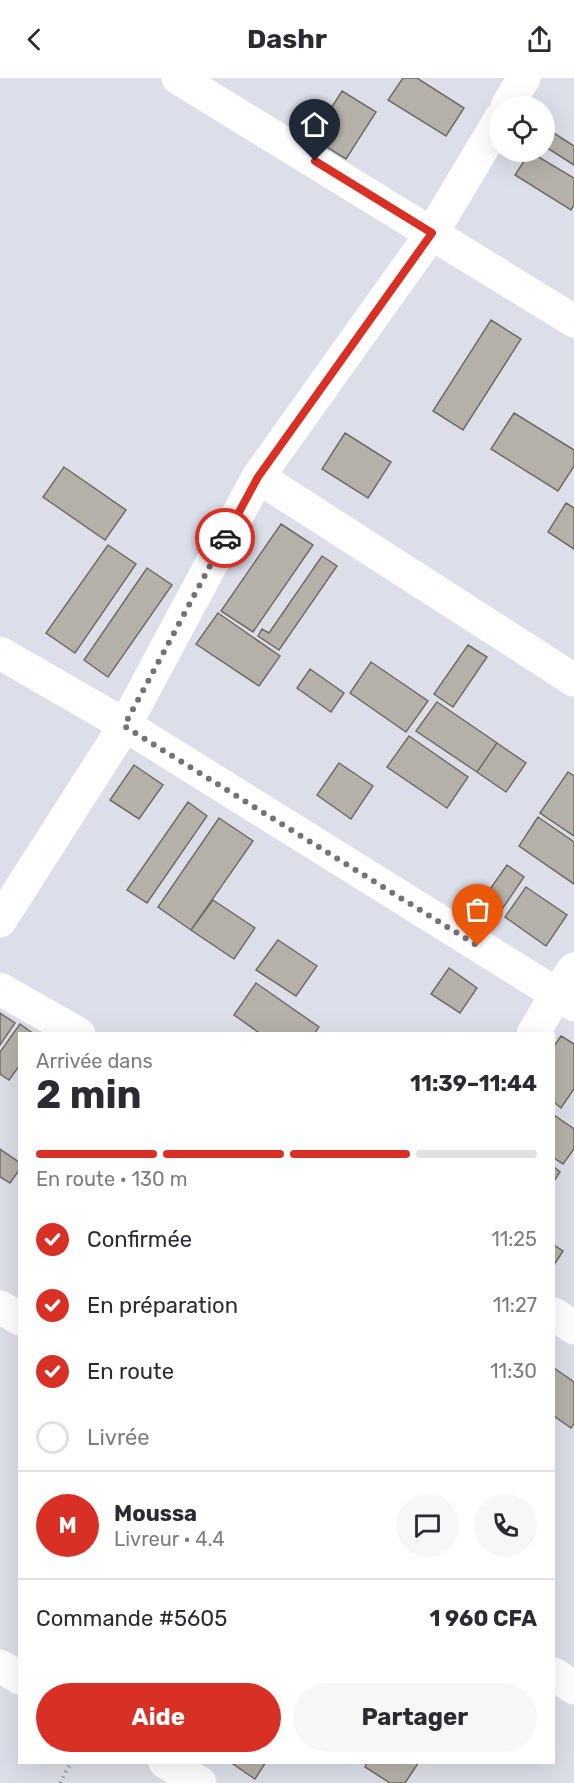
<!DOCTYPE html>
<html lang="fr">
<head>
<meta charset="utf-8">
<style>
	body { margin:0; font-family:Rubik,sans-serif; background:#f7f7f7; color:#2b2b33; height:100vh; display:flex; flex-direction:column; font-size:22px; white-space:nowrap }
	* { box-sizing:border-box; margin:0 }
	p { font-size:20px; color:#7c7c81 }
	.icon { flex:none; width:33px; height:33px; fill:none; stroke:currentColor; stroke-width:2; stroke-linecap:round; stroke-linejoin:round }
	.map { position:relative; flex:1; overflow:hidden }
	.side { position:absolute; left:18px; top:954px; width:537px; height:732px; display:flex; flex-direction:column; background:#fff; border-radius:0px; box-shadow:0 6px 24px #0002 }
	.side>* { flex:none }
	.fabs { position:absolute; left:489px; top:18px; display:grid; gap:12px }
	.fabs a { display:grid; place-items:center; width:66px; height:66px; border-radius:50%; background:#fff; box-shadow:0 6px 24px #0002; font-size:30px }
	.pin { position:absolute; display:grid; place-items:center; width:51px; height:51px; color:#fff; margin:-62px -26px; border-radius:50% 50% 50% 0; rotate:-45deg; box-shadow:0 0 6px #0007 }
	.pin .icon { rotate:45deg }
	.courier { position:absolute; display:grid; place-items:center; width:60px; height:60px; margin:-30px; border:4px solid #d93025; border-radius:50%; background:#fff; color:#222; box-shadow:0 2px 8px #0007 }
	.overview em { font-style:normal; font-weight:700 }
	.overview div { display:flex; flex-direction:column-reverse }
	.overview { display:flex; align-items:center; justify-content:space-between; height:102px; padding:0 18px }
	h1 { font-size:39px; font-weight:700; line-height:45px }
	.bar { display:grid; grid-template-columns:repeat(4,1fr); gap:9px 6px; align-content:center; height:72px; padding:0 18px }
	.bar i { height:8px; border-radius:4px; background:#e1e1e2 }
	.bar .active { background:#d93025 }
	.bar p { grid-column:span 4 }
	.line { display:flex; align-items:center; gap:15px; padding:0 18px; border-top:2px solid #e1e1e2 }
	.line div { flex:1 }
	.round { display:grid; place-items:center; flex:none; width:63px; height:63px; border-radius:32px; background:#f7f7f7 }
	ol { padding:0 18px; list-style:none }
	li { display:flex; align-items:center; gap:18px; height:66px }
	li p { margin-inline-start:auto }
	li .icon { padding:6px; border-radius:50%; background:#d93025; color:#fff; stroke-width:4 }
	li:last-child { color:#7c7c81 }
	li i { width:33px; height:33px; border:3px solid #e1e1e2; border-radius:50% }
	.primary-button { display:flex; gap:12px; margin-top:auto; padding:12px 18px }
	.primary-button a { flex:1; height:69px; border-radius:36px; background:#d93025; color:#fff; font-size:24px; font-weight:700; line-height:69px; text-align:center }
	.primary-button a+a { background:#f7f7f7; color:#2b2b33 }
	header { display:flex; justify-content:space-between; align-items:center; height:78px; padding:0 18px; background:#fff; font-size:27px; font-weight:700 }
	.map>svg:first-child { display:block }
	.building { fill:#b5b1a8; stroke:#716d64; stroke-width:1.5 }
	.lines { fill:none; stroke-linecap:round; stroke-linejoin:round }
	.path { stroke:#9da0a7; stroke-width:4; stroke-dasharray:1.5 4.5; stroke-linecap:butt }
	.minor { stroke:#fff; stroke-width:33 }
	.done { stroke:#717379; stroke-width:6; stroke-dasharray:0 10.8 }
	.route { stroke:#d93025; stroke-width:8 }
</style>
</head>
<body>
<header><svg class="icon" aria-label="back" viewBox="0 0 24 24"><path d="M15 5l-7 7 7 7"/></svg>Dashr<svg class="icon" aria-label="share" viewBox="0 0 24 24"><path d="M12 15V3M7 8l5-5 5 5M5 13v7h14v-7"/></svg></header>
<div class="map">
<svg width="574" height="1705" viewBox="0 0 574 1705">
	<rect width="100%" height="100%" fill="#dcdfe9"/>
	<!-- building -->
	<path class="building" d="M 403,0 L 417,0 L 464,30 L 446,58 L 388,22 Z
		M 342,13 L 376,34 L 346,81 L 312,60 Z
		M 552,54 L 574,68 L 574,87 L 544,68 Z
		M 530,74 L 574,100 L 574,127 L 571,132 L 515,97 Z
		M 491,242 L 521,261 L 463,352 L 433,333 Z
		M 514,335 L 574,372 L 574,388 L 558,413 L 491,371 Z
		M 345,355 L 391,384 L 368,420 L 322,391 Z
		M 64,389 L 126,432 L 105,462 L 43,419 Z
		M 566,425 L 574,430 L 574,471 L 548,454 Z
		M 281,446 L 313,467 L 253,554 L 221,533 Z
		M 108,467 L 136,486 L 75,575 L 46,555 Z
		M 322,478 L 337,488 L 279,572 L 258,558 L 262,551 L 269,555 Z
		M 147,490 L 172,507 L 108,599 L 84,582 Z
		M 218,535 L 280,578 L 259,608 L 196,566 Z
		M 468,567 L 487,579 L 453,629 L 434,616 Z
		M 371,584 L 428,623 L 406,654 L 350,615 Z
		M 310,591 L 344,615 L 331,634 L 297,610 Z
		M 437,624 L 497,665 L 477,694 L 416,653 Z
		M 409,658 L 468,699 L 447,730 L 387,689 Z
		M 497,665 L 526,685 L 506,714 L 477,694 Z
		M 339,685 L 373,708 L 351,741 L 317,717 Z
		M 134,687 L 163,707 L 139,741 L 110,722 Z
		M 568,694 L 574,698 L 574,758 L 540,735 Z
		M 188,724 L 207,738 L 147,825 L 127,812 Z
		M 538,739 L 574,764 L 574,806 L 519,768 Z
		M 219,740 L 253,763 L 191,852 L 158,829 Z
		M 507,787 L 524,799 L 492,846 L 474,834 Z
		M 526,809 L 567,837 L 546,868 L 505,839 Z
		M 213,822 L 255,850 L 234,881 L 191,852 Z
		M 278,862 L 317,888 L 296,918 L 256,892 Z
		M 449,890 L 477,910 L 460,935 L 431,916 Z
		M 256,905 L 319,949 L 314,956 L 261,956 L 234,937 Z
		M 0,935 L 15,945 L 0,967 Z
		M 20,946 L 34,956 L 20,956 L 20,987 L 9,1002 L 0,996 L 0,974 Z
		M 561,958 L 574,966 L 574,1011 L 561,1030 L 554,1024 L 554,968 Z
		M 554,1037 L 574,1051 L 574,1071 L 563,1086 L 554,1080 Z
		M 0,1071 L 20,1085 L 20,1091 L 10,1105 L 0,1099 Z
		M 554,1089 L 560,1094 L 554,1103 Z
		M 554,1167 L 563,1173 L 554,1187 Z
		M 554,1290 L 574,1304 L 574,1346 L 571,1350 L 554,1338 Z
		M 230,1684 L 266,1684 L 255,1701 Z
		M 367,1684 L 419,1684 L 405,1705 L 390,1705 L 365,1689 Z"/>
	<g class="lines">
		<!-- path -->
		<path class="path" d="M 60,1705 L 71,1684"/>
		<!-- minor -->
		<path class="minor" d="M 178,0 L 574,243
			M 507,28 L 524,0
			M 258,399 L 574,602
			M 0,575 L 125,647 L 574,927
			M 0,843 L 125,647 L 258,399 L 432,155 L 500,41
			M 0,911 L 79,956
			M 533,956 L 556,917 L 574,891
			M 0,1229 L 20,1241
			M 554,1236 L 574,1250
			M 0,1588 L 20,1600
			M 554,1596 L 574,1610
			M 165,1684 L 200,1705"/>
	</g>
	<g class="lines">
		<!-- done -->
		<path class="done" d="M 225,460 L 124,648 L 478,868"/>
		<!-- route -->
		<path class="route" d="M 225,460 L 258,399 L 432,155 L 315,83"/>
	</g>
</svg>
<div class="fabs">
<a><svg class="icon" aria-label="locate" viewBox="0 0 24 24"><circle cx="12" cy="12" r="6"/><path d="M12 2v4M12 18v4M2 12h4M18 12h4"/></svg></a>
</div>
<div class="pin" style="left:478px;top:868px;background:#ea580c"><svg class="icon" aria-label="bag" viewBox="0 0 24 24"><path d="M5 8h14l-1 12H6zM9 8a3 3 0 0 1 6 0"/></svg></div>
<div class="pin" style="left:315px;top:83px;background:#1f2937"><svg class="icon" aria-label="home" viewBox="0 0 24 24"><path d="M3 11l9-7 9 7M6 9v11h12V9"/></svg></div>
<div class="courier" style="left:225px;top:460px"><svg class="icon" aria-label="car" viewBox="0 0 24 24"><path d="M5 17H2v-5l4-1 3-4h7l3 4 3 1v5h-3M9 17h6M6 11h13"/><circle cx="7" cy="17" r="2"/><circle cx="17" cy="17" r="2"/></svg></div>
<section class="side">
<div class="overview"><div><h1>2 min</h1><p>Arrivée dans</p></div><em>11:39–11:44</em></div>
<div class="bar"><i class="active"></i><i class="active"></i><i class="active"></i><i></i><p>En route · 130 m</p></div>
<ol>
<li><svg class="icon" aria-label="check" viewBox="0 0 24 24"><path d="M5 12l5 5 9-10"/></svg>Confirmée<p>11:25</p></li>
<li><svg class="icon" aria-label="check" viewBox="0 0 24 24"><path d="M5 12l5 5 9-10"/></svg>En préparation<p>11:27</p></li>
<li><svg class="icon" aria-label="check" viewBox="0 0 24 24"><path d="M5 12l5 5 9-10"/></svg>En route<p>11:30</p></li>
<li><i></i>Livrée</li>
</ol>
<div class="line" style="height:108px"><b class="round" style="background:#d93025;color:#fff">M</b><div><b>Moussa</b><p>Livreur · 4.4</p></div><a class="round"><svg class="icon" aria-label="chat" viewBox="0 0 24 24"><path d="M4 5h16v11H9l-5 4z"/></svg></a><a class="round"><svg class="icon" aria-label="phone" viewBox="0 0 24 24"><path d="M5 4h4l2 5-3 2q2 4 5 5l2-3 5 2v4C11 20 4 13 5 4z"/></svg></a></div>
<div class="line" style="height:78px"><div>Commande #5605</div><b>1 960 CFA</b></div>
<div class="primary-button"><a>Aide</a><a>Partager</a></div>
</section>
</div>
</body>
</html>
